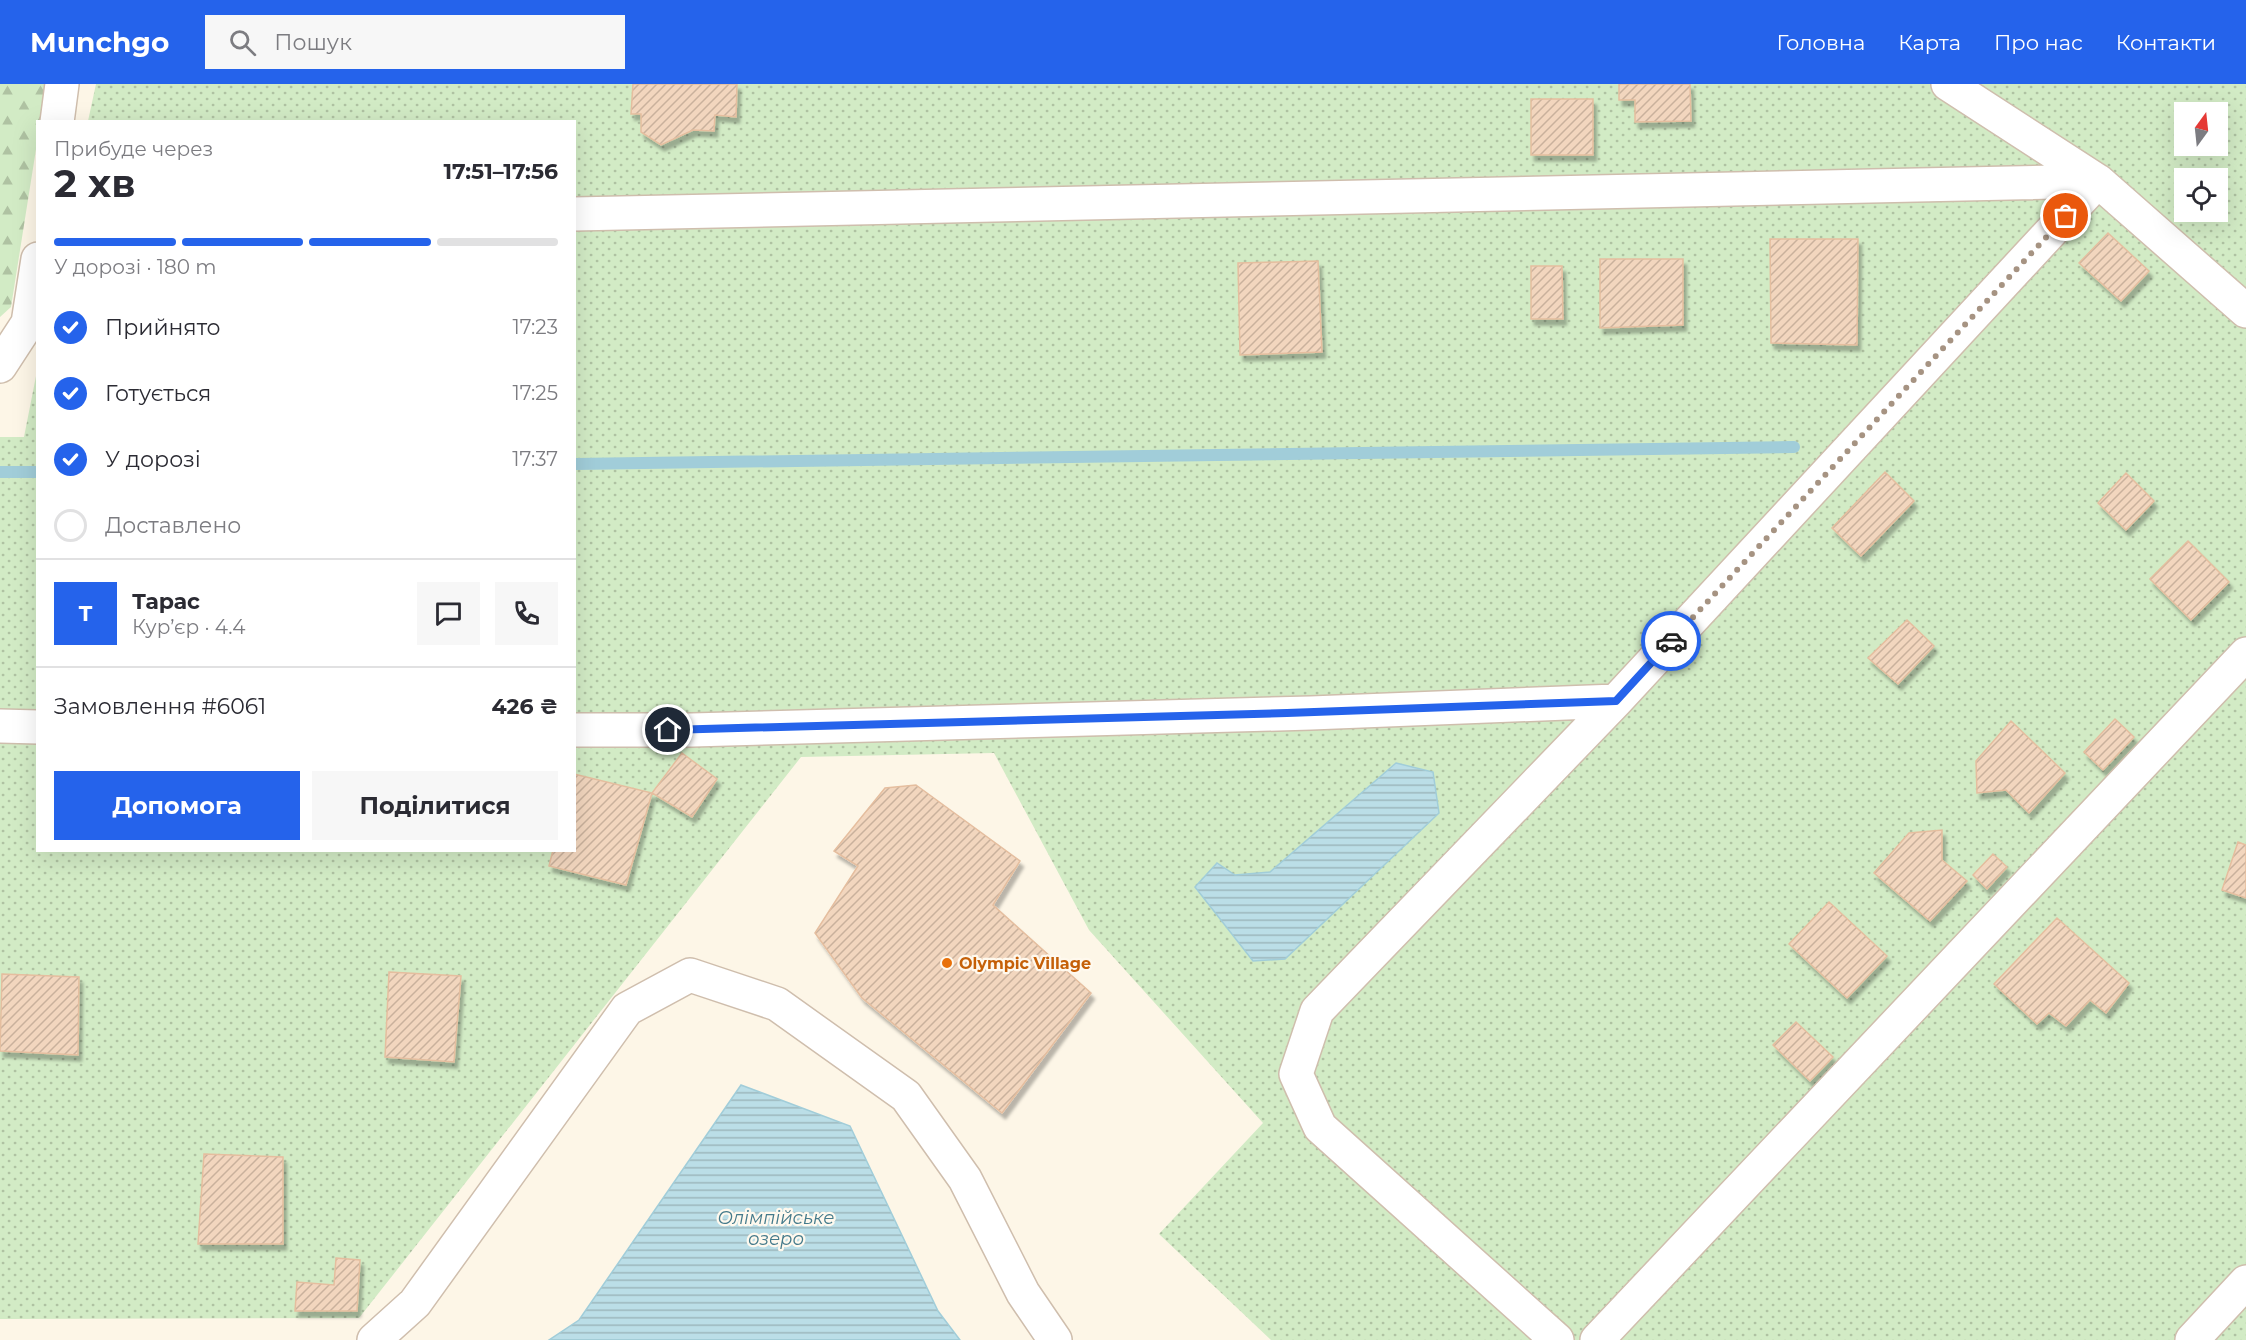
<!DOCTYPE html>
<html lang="uk">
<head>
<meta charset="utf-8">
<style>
	body { margin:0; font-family:Montserrat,sans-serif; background:#f7f7f7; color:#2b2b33; height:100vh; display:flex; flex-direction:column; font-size:22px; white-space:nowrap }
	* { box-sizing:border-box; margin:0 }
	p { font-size:20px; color:#7c7c81 }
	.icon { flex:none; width:33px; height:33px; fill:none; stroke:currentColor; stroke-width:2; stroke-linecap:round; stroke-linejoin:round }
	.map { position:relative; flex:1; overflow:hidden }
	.drawer { position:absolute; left:36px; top:36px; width:540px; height:732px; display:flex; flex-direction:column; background:#fff; border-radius:0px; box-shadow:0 6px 24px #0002 }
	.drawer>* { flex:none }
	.needle { width:39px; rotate:15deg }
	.buttons { position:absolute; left:2174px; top:18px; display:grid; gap:12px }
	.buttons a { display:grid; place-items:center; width:54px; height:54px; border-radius:0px; background:#fff; box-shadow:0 6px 24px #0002; font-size:30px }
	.pin { position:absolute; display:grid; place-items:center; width:51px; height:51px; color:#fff; margin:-26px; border:3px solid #fff; border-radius:50%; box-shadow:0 2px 6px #0007 }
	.courier { position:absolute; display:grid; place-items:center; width:60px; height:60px; margin:-30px; border:4px solid #2563eb; border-radius:50%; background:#fff; color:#222; box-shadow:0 2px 8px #0007 }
	.summary em { font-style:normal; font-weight:700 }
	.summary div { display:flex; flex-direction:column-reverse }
	.summary { display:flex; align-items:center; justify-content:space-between; height:102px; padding:0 18px }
	h1 { font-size:39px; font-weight:700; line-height:45px }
	.bar { display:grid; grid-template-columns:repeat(4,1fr); gap:9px 6px; align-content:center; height:72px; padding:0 18px }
	.bar i { height:8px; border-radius:4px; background:#e1e1e2 }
	.bar .on { background:#2563eb }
	.bar p { grid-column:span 4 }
	.line { display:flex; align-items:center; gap:15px; padding:0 18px; border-top:2px solid #e1e1e2 }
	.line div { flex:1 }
	.round { display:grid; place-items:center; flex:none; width:63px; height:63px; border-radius:0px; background:#f7f7f7 }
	ol { padding:0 18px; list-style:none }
	li { display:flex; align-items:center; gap:18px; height:66px }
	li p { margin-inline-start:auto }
	li .icon { padding:6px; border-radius:50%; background:#2563eb; color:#fff; stroke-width:4 }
	li:last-child { color:#7c7c81 }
	li i { width:33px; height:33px; border:3px solid #e1e1e2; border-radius:50% }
	.primary-button { display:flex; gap:12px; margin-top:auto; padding:12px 18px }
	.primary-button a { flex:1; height:69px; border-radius:0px; background:#2563eb; color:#fff; font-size:24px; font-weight:700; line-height:69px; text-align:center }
	.primary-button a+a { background:#f7f7f7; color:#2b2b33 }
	header { display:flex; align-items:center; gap:36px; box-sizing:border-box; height:84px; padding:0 30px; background:#2563eb; color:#fff }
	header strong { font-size:28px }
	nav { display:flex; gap:33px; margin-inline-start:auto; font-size:21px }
	.search { width:420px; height:54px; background:#f7f7f7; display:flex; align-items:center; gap:15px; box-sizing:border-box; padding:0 21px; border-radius:0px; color:#7c7c81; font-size:22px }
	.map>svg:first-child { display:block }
	.forest { fill:url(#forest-firs) }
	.garden { fill:url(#garden-dots); fill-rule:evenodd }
	.water { fill:url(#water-rules); stroke:#a1cdd9; stroke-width:1.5 }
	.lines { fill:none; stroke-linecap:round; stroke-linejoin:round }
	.stream { stroke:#a1cdd9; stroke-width:12 }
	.building { fill:url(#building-hatch); stroke:#e5be9f; stroke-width:1.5; filter:url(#shadow) }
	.minor-casing { stroke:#cfbead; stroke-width:36 }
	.minor { stroke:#fff; stroke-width:33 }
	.done { stroke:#a69382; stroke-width:6; stroke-dasharray:0 10.8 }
	.route { stroke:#2563eb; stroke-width:8 }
	.food-dot { fill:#e8710a; stroke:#fff9ee; stroke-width:2 }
	.labels { text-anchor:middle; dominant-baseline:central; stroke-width:4.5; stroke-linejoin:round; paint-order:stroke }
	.food-label { font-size:16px; font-weight:bold; fill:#c56008; stroke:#fff9ee; text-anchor:start }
	.water-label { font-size:18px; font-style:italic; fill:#447a8b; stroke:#fff9ee }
</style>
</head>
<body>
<header>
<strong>Munchgo</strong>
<div class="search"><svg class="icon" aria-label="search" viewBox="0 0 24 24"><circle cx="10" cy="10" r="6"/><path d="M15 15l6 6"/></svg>Пошук</div>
<nav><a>Головна</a><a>Карта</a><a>Про нас</a><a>Контакти</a></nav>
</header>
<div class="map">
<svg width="2246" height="1256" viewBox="0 0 2246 1256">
	<defs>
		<pattern id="forest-firs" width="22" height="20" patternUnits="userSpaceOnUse" patternTransform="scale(1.5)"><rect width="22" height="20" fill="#d2ebc5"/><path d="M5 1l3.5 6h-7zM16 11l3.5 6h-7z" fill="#afc2a2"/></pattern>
		<pattern id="garden-dots" width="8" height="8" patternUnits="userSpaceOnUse" patternTransform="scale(1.5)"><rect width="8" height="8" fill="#d2ebc5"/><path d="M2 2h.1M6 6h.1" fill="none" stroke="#afc2a2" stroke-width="1.8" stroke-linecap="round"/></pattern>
		<pattern id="water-rules" width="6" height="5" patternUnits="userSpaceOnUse" patternTransform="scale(1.5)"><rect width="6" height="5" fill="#bbdee7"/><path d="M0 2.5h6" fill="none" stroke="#9db7bd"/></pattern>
		<pattern id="building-hatch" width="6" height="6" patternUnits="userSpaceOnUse" patternTransform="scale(1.5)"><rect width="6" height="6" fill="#f2d6be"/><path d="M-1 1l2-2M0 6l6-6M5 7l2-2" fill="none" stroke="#c9b19c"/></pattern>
		<filter id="shadow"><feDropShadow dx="3.5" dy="6" stdDeviation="1.5" flood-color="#0004"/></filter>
	</defs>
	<rect width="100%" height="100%" fill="#fdf6e7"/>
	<!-- forest -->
	<path class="forest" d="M 0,0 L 47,0 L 41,37 L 38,38 L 37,59 L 11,223 L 0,233 Z"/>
	<!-- garden -->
	<path class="garden" d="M 96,0 L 2246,0 L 2246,1256 L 1271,1256 L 1159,1150 L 1263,1039 L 1089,846 L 994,669 L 801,673 L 359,1234 L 0,1235 L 0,353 L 24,353 L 37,287 L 38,766 L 574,766 L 574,38 L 88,37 ZM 2184,28 L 2217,28 L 2217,62 L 2184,62 ZM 2184,94 L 2217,94 L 2217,128 L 2184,128 Z"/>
	<!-- water -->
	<path class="water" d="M 1396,679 L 1433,688 L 1439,729 L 1285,875 L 1253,877 L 1195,803 L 1217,779 L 1235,791 L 1270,788 Z
		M 741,1001 L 850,1042 L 938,1227 L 960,1256 L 549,1256 L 579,1236 Z"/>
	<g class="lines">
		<!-- stream -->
		<path class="stream" d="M 574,380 L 1794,363
			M 0,388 L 38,388"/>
	</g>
	<!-- building -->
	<path class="building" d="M 633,0 L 737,0 L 736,33 L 715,31 L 714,47 L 693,46 L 661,61 L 641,48 L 641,30 L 631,30 Z
		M 1619,0 L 1690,0 L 1691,37 L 1635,38 L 1635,16 L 1619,16 Z
		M 1531,15 L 1593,15 L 1593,71 L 1531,71 Z
		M 2108,149 L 2149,187 L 2121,217 L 2079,179 Z
		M 1770,155 L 1858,155 L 1857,261 L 1771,259 Z
		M 1600,175 L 1683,175 L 1683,241 L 1600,244 Z
		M 1318,177 L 1322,268 L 1240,271 L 1238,179 Z
		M 1531,182 L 1562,182 L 1563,235 L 1531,235 Z
		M 1885,388 L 1914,417 L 1861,472 L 1832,444 Z
		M 2126,389 L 2154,417 L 2126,446 L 2098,419 Z
		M 2188,457 L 2229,498 L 2191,536 L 2150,495 Z
		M 1907,536 L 1934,562 L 1898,600 L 1868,574 Z
		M 2115,635 L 2134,653 L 2103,686 L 2084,668 Z
		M 2011,637 L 2065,689 L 2029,729 L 2006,706 L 1977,709 L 1976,677 Z
		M 682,669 L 717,695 L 692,733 L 652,709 Z
		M 574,690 L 652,709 L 626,801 L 549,782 L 553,766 L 574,766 Z
		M 916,701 L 1020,777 L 993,821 L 1091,909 L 1002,1029 L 862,914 L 815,849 L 858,782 L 834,767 L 885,704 Z
		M 1942,746 L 1942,776 L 1967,797 L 1930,837 L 1874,789 L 1909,749 Z
		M 2238,758 L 2246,761 L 2246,814 L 2222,806 Z
		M 1993,770 L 2007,783 L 1987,805 L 1973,791 Z
		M 1829,818 L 1887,872 L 1847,914 L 1789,860 Z
		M 2057,834 L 2129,899 L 2106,929 L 2090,916 L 2066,942 L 2049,929 L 2037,940 L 1994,900 Z
		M 389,888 L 461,892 L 454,978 L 385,973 Z
		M 2,890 L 79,893 L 78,971 L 0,967 Z
		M 1796,938 L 1833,973 L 1810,997 L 1773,961 Z
		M 204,1070 L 283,1073 L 283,1160 L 198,1160 Z
		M 336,1174 L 360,1176 L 357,1227 L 295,1227 L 297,1198 L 334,1201 Z"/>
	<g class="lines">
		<!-- minor casing -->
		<g class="minor-casing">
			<path id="minor" d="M 1948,0 L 2098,97
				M 57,38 L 62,0
				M 574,130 L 2098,97
				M 0,282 L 28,239 L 38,175
				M 0,642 L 38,643
				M 574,646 L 692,646 L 1311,629 L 1616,617
				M 374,1256 L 415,1219 L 627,925 L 690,891 L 777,920 L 906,1012 L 965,1095 L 1023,1209 L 1055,1256
				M 1557,1256 L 1320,1043 L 1296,990 L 1317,927 L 1616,617 L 2098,97 L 2246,227
				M 1597,1256 L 2246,570
				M 2192,1256 L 2246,1198"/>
		</g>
		<!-- minor -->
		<use href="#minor" class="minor"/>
	</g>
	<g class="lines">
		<!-- done -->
		<path class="done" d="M 1671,557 L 2066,132"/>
		<!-- route -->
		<path class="route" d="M 668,646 L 1287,629 L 1616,617 L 1671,557"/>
	</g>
	<!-- markers -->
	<circle class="food-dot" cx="947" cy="879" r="6"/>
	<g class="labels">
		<!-- food labels -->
		<g class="food-label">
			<text x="959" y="879">Olympic Village</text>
		</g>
		<!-- water labels -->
		<g class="water-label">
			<text x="776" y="1134">Олімпійське<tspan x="776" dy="21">озеро</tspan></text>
		</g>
	</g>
</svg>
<div class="buttons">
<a><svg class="needle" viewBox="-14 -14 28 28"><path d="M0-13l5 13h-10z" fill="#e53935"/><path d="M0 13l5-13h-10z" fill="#7c7c81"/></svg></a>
<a><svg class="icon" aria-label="locate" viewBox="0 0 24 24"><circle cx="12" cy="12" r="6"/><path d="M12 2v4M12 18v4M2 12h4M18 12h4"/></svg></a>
</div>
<div class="pin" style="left:2066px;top:132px;background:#ea580c"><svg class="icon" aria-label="bag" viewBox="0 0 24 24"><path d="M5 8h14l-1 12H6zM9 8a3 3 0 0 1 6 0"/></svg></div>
<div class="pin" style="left:668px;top:646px;background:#1f2937"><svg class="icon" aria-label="home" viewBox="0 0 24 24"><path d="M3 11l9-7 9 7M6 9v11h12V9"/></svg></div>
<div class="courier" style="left:1671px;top:557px"><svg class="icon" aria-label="car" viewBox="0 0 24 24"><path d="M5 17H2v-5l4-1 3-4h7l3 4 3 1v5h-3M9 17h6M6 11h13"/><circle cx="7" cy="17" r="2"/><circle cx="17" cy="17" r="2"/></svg></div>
<section class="drawer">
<div class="summary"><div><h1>2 хв</h1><p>Прибуде через</p></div><em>17:51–17:56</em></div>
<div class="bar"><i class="on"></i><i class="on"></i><i class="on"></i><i></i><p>У дорозі · 180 m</p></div>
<ol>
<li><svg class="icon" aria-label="check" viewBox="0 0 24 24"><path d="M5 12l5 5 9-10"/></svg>Прийнято<p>17:23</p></li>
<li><svg class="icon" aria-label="check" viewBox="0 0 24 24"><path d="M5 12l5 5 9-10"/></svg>Готується<p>17:25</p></li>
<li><svg class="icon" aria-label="check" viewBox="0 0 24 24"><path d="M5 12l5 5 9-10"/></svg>У дорозі<p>17:37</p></li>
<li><i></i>Доставлено</li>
</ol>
<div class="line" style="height:108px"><b class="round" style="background:#2563eb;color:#fff">Т</b><div><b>Тарас</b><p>Кур’єр · 4.4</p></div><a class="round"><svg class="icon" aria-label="chat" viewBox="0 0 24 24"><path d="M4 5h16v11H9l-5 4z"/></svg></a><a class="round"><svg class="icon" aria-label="phone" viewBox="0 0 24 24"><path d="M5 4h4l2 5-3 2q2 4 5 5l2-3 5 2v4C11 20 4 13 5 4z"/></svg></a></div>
<div class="line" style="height:78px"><div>Замовлення #6061</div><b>426 ₴</b></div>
<div class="primary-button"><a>Допомога</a><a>Поділитися</a></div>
</section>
</div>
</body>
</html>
